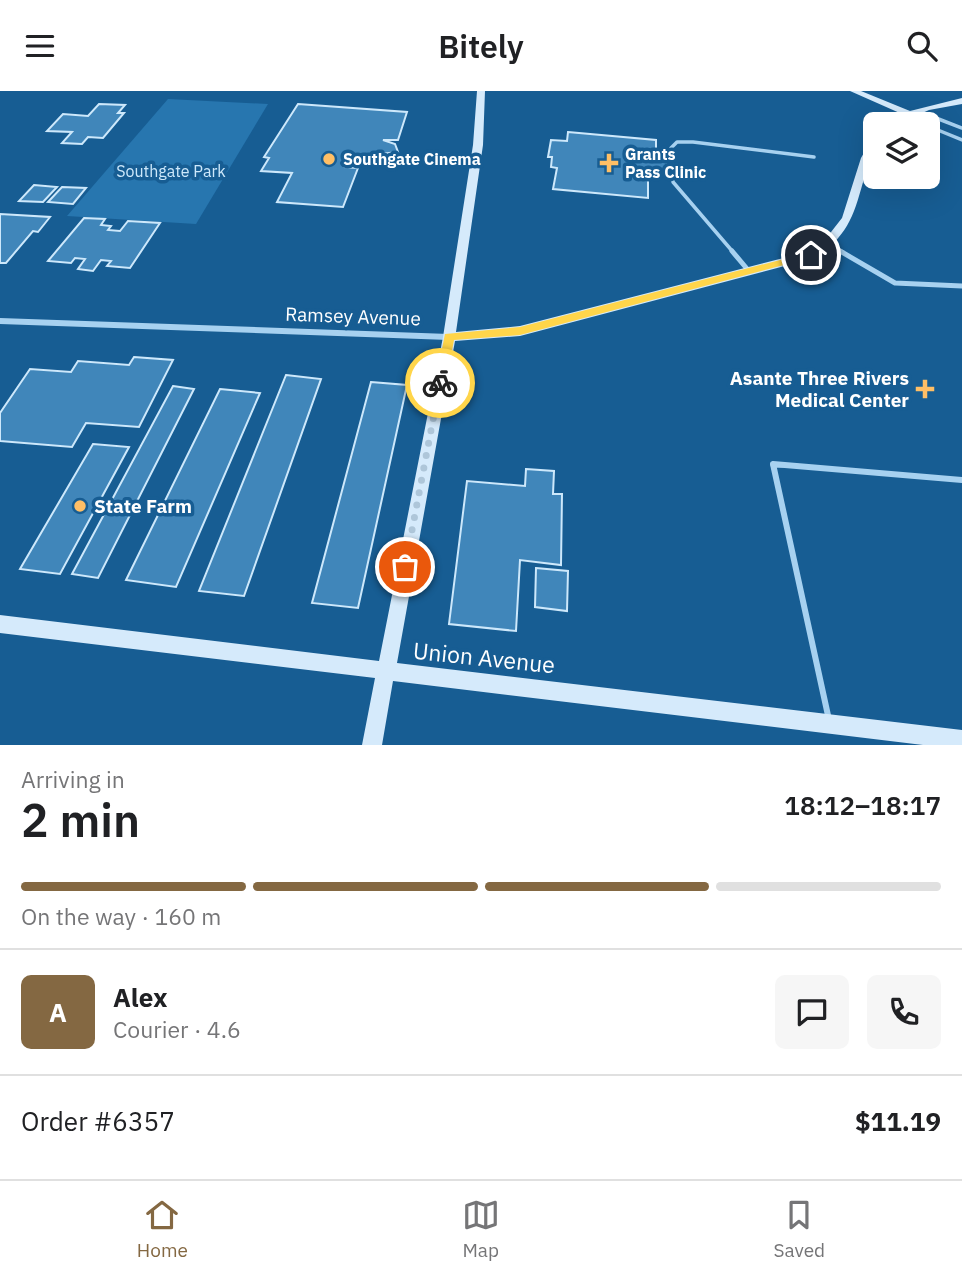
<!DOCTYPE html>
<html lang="en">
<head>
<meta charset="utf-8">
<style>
	body { margin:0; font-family:"IBM Plex Sans",sans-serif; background:#f6f6f6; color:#202124; height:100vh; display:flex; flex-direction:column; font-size:26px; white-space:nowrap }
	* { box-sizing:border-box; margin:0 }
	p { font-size:23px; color:#757577 }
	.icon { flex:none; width:38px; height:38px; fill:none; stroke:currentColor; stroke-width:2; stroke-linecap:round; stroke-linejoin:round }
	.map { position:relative; height:654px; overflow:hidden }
	.drawer { display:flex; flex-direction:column; background:#fff; flex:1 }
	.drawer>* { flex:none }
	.tools { position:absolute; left:863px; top:21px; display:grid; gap:14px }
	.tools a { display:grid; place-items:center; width:77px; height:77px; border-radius:10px; background:#fff; box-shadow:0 7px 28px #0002; font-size:35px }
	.pin { position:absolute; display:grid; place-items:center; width:60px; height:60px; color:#fff; margin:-30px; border:4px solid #fff; border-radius:50%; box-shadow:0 2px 7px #0007 }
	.courier { position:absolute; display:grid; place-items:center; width:70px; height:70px; margin:-35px; border:5px solid #ffd54a; border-radius:50%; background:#fff; color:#222; box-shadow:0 2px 9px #0007 }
	.summary em { font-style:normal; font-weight:600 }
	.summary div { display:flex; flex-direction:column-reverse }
	.summary { display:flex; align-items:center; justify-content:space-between; height:119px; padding:0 21px }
	h1 { font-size:46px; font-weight:600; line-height:52px }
	.bar { display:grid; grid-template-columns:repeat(4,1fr); gap:10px 7px; align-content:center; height:84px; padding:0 21px }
	.bar i { height:9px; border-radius:5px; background:#e0e0e0 }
	.bar .current { background:#846842 }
	.bar p { grid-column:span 4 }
	.line { display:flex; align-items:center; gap:18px; padding:0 21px; border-top:2px solid #e0e0e0 }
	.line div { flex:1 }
	.round { display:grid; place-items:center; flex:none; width:74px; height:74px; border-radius:10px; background:#f6f6f6 }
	header { display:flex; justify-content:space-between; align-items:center; height:91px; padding:0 21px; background:#fff; font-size:32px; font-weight:600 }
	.tabs { display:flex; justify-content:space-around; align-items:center; height:98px; border-top:2px solid #e0e0e0; background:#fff; font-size:19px; color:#757577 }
	.tabs a { display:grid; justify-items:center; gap:4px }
	.tabs .current { color:#846842 }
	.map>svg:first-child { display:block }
	.green { fill:#2776af }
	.building { fill:#4086ba; stroke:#cde8fb; stroke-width:2 }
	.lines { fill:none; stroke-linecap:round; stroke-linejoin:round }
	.lane-far2 { stroke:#a7d1f0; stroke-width:3.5 }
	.lane-far1 { stroke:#a7d1f0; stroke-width:5 }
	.lane { stroke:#a7d1f0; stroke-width:6 }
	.street { stroke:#a7d1f0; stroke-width:6 }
	.secondary { fill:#d5eafb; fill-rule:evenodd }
	.route { fill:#ffd54a }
	.done { stroke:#aec6d9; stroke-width:7; stroke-dasharray:0 12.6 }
	.poi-dot { fill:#ffbf66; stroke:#175d93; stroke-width:2.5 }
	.labels { text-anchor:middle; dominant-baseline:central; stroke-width:7; stroke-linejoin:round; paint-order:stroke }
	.far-poi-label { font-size:16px; font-weight:bold; fill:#fff; stroke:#175d93; text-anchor:start }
	.far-park-label { font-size:16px; fill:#cde8fb; stroke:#175d93 }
	.street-label { font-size:19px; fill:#fff; stroke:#175d93 }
	.poi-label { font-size:19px; font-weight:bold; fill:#fff; stroke:#175d93; text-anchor:end }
	.near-street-label { font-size:23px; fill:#fff; stroke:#175d93 }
</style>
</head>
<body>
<header><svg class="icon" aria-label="menu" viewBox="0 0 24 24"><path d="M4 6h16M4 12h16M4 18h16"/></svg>Bitely<svg class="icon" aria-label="search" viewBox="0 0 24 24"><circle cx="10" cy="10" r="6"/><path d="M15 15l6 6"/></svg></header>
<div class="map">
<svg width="962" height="654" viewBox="0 0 962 654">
	<rect width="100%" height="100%" fill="#175d93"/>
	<!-- green -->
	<path class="green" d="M 168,8 L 268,13 L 196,133 L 67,125 Z"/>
	<!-- building -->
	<path class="building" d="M 99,13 L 125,14 L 118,22 L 124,22 L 103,47 L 88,46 L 82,53 L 62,52 L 72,41 L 47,40 L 63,23 L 88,25 Z
		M 298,13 L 407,21 L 398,49 L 383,49 L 395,53 L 398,61 L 381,63 L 377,69 L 370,71 L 355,67 L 348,70 L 345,76 L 358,77 L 343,116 L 277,111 L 292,82 L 261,80 L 269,67 L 264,66 Z
		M 568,41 L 656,49 L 656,65 L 649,64 L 649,68 L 667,70 L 668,79 L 655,78 L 655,87 L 648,86 L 648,107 L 553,98 L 557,77 L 551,76 L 552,66 L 548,66 L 551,49 L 567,50 Z
		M 34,94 L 57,96 L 43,111 L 19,110 Z
		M 62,96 L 86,97 L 73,113 L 48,111 Z
		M 0,123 L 50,126 L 38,141 L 33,140 L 6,172 L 0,172 Z
		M 84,127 L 105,128 L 101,134 L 111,135 L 108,139 L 120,140 L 128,130 L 160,132 L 130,177 L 107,175 L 111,170 L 101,169 L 93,180 L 78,178 L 85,168 L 75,167 L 71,172 L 48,170 Z
		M 134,266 L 173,269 L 139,336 L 86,332 L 72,356 L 0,350 L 0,322 L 30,278 L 71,281 L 78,270 L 129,274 Z
		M 286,284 L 321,288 L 244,505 L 199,500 Z
		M 371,291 L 407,294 L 358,517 L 312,512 Z
		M 173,295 L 194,298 L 98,487 L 72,483 Z
		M 220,298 L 260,302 L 176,496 L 126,489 Z
		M 93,353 L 129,356 L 60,483 L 20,478 Z
		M 526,378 L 554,380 L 553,403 L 562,403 L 561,474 L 520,469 L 516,540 L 449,533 L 467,390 L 525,395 Z
		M 536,477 L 568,480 L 567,520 L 535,516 Z"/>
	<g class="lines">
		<!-- lane-far2 -->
		<path class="lane-far2" d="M 911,24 L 936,27 L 962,37
			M 911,25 L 924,33
			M 928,35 L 962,49
			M 830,154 L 843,161
			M 733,161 L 673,91 L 671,57 L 677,51 L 693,51 L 814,66"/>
		<!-- lane-far1 -->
		<path class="lane-far1" d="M 732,160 L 748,179
			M 840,160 L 895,192 L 962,195
			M 773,374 L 783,374"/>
		<!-- lane -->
		<path class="lane" d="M 829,629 L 773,373 L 962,389"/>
		<!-- street -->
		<path class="street" d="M 0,230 L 449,246"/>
		<!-- secondary -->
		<path class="secondary" d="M 477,0 L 485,0 L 483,54 L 456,241 L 520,235 L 807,161 L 824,150 L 842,127 L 861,67 L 872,48 L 875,47 C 875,61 869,71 865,84 C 854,123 850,143 815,167 L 520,245 L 455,250 L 397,572 L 962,639 L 962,654 L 923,654 L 393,590 L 382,654 L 362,654 L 375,587 L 0,542 L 0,524 L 379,570 L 443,246 L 473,54 Z
			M 850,0 L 861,0 L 910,20 L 962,7 L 962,13 L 929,19 L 898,33 L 888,33 L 902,23 Z"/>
	</g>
	<!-- route -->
	<path class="route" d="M 811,161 L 814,166 L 520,244 L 454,249 L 446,292 L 440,296 L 435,292 L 445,243 L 520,236 Z"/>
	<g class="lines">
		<!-- done -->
		<path class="done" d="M 405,476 L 440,292"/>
	</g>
	<!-- markers -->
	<g class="poi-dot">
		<circle cx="329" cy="68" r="7"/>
		<path d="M605.5 61.5h7v7h7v7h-7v7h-7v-7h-7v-7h7z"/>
		<path d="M921.5 287.5h7v7h7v7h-7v7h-7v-7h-7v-7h7z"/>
		<circle cx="80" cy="415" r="7"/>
	</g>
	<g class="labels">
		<!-- far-poi labels -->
		<g class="far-poi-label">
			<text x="625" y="63">Grants<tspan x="625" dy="18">Pass Clinic</tspan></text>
			<text x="343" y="68">Southgate Cinema</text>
		</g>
		<!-- far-park labels -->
		<g class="far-park-label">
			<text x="171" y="80">Southgate Park</text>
		</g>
		<!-- street labels -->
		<g class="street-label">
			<text transform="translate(353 225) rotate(2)">Ramsey Avenue</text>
		</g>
		<!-- poi labels -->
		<g class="poi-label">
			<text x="909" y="287">Asante Three Rivers<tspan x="909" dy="22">Medical Center</tspan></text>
			<text x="94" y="415" text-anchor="start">State Farm</text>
		</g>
		<!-- near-street labels -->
		<g class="near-street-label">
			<text transform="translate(484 566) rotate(6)">Union Avenue</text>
		</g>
	</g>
</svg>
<div class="tools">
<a><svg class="icon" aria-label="layers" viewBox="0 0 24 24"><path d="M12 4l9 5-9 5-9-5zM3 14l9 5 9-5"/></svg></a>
</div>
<div class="pin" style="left:405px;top:476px;background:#ea580c"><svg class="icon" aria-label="bag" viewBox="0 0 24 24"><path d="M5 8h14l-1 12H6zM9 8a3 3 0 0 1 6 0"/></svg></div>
<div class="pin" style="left:811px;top:164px;background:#1f2937"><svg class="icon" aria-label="home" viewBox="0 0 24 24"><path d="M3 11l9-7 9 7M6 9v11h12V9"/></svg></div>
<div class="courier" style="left:440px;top:292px"><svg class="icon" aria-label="bike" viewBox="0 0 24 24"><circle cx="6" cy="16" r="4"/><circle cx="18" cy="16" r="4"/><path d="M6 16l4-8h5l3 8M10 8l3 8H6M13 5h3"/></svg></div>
</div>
<section class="drawer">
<div class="summary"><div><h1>2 min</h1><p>Arriving in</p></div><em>18:12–18:17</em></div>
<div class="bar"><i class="current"></i><i class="current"></i><i class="current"></i><i></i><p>On the way · 160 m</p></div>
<div class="line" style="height:126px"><b class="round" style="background:#846842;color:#fff">A</b><div><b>Alex</b><p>Courier · 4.6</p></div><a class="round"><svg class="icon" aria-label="chat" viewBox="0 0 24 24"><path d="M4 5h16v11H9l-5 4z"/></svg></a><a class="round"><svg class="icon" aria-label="phone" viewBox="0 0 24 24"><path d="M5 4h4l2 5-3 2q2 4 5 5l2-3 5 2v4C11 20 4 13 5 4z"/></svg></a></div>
<div class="line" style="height:91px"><div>Order #6357</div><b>$11.19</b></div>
</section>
<nav class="tabs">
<a class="current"><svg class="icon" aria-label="home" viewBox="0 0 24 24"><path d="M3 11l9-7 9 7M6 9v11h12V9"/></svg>Home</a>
<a><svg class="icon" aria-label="map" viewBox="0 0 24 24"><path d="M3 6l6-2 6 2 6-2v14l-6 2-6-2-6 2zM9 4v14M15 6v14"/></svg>Map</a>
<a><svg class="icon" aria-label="saved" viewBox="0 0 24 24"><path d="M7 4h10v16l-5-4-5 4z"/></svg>Saved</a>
</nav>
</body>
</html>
